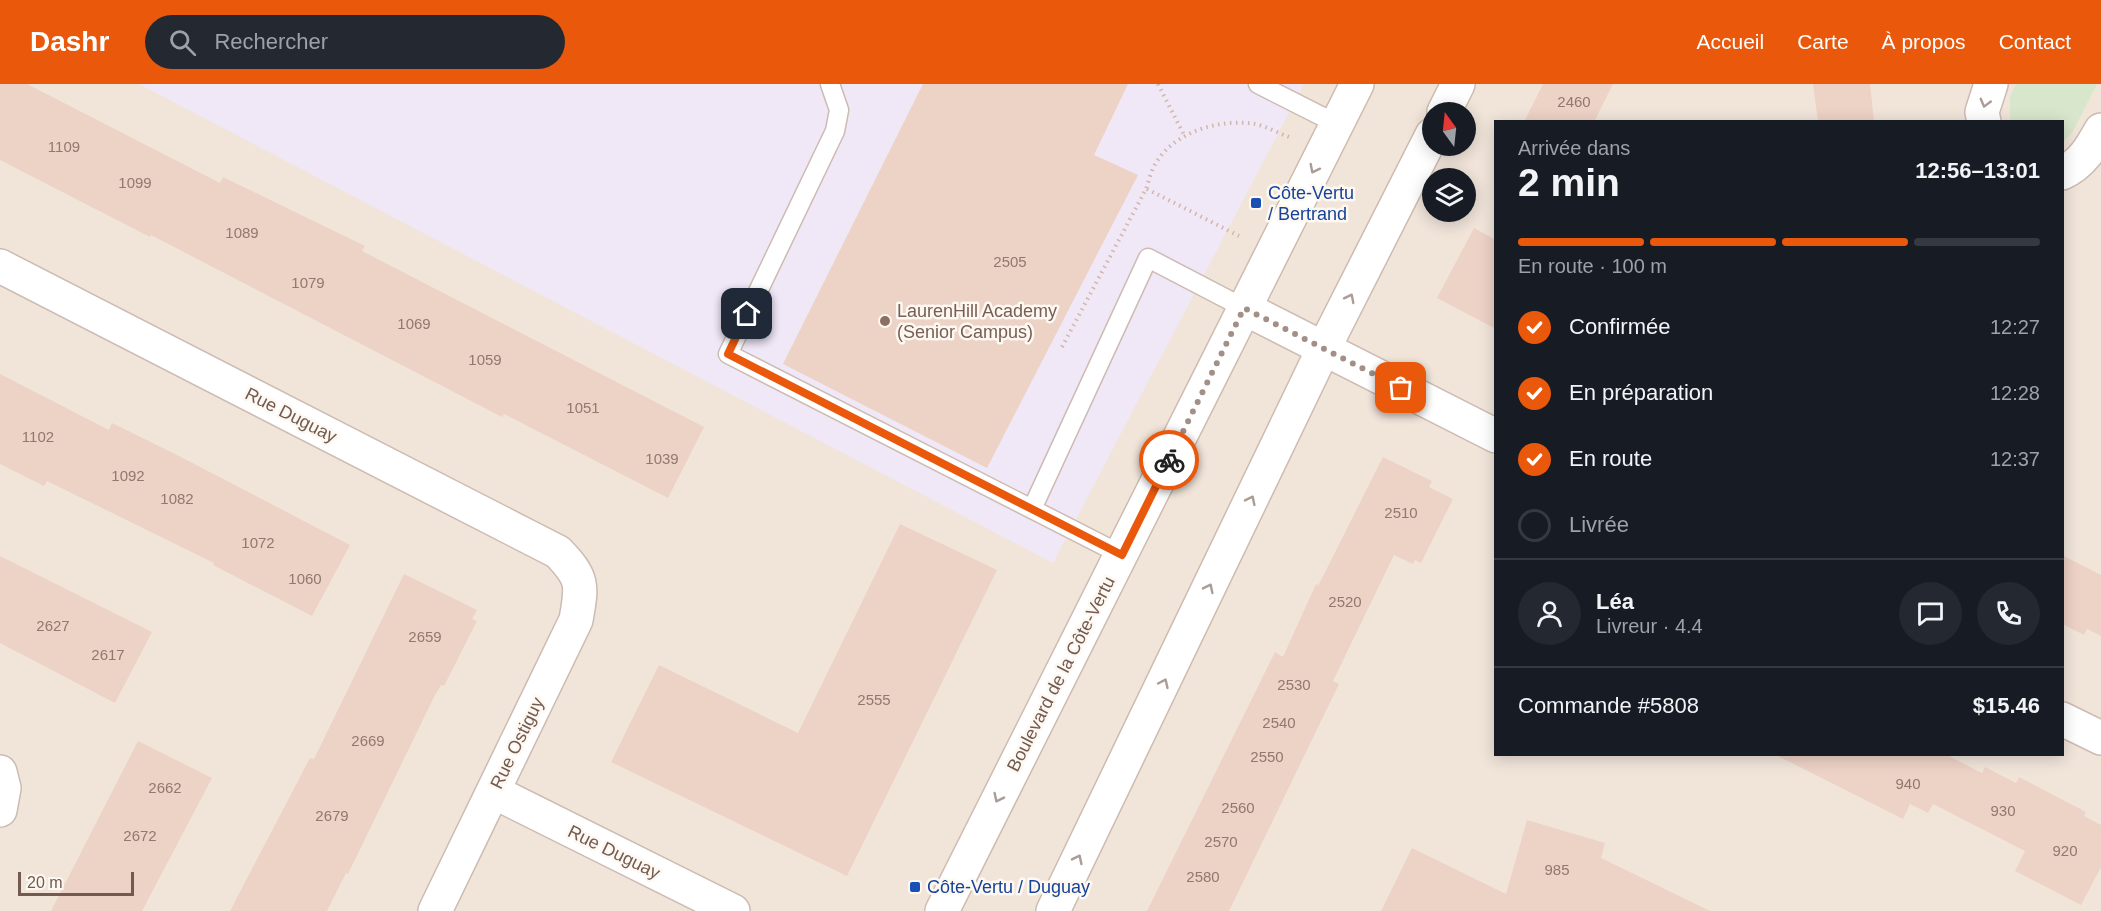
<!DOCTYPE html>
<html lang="fr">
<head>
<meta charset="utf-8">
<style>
	body { margin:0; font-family:Helvetica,sans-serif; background:#242831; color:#f1f3f6; height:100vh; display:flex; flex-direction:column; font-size:22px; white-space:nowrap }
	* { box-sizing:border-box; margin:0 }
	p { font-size:20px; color:#9ea1a6 }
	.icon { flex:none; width:33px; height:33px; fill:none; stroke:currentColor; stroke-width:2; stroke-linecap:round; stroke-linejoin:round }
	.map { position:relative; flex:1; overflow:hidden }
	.panel { position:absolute; left:1494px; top:36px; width:570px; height:636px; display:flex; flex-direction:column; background:#171b24; border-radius:0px; box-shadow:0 3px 15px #0003 }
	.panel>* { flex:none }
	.needle { width:39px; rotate:345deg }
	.buttons { position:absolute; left:1422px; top:18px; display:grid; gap:12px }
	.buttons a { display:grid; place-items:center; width:54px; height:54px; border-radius:50%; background:#171b24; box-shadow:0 3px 15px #0003; font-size:30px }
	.scale { position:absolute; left:18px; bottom:15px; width:116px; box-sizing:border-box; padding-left:6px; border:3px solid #735a51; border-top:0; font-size:16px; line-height:21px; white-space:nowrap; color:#735a51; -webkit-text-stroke:4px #fdf8f1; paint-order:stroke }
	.pin { position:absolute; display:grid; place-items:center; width:51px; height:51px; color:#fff; margin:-26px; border-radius:12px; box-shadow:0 3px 9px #0006 }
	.courier { position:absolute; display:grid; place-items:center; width:60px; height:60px; margin:-30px; border:4px solid #ea580c; border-radius:50%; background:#fff; color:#222; box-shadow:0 2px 8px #0007 }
	.summary em { font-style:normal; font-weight:600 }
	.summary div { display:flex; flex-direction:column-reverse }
	.summary { display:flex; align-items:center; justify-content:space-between; height:102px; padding:0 24px }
	h1 { font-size:39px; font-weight:600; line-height:45px }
	.bar { display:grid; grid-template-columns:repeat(4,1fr); gap:9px 6px; align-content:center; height:72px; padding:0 24px }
	.bar i { height:8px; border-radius:4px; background:#363941 }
	.bar .current { background:#ea580c }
	.bar p { grid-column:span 4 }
	.line { display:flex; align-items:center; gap:15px; padding:0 24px; border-top:2px solid #363941 }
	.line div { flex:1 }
	.round { display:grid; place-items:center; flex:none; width:63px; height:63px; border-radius:32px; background:#242831 }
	ol { padding:0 24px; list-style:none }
	li { display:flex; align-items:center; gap:18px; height:66px }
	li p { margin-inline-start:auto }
	li .icon { padding:6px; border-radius:50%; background:#ea580c; color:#fff; stroke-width:4 }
	li:last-child { color:#9ea1a6 }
	li i { width:33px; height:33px; border:3px solid #363941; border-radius:50% }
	header { display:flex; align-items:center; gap:36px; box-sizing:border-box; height:84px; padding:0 30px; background:#ea580c; color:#fff }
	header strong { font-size:28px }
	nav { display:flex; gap:33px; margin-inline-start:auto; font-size:21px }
	.search { width:420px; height:54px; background:#242831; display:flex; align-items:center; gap:15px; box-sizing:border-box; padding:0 21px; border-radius:33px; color:#9ea1a6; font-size:22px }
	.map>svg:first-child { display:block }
	.residential { fill:#f1e5da; fill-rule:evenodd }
	.education { fill:#f0e7f7 }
	.green { fill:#d8e7cb }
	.building { fill:#edd2c6 }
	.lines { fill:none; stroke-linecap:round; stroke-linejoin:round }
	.service-casing { stroke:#ccbbb2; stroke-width:21 }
	.minor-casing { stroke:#ccbbb2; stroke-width:36 }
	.secondary-casing { stroke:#cebbb0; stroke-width:36 }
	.path { stroke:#d2b6a9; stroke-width:4; stroke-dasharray:1.5 4.5; stroke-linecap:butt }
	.service { stroke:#fff; stroke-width:18 }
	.minor { stroke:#fff; stroke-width:33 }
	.secondary { stroke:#fff; stroke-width:33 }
	.oneway { stroke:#ab9c97 }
	.done { stroke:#a29087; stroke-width:6; stroke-dasharray:0 10.8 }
	.route { stroke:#ea580c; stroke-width:8 }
	.transit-dot { fill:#1a4fb4; stroke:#fdf8f1; stroke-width:2 }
	.education-dot { fill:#8d6e63; stroke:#fdf8f1; stroke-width:2 }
	.labels { text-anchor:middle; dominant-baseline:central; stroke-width:5; stroke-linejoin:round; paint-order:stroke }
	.number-label { font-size:15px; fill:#92786e }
	.transit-label { font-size:18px; fill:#164399; stroke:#fdf8f1; text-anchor:start }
	.education-label { font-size:18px; fill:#785e54; stroke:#fdf8f1; text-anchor:start }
	.street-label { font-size:18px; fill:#735a51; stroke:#fdf8f1 }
</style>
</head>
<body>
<header>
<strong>Dashr</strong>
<div class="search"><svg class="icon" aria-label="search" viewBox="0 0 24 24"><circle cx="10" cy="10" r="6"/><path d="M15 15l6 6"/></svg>Rechercher</div>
<nav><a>Accueil</a><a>Carte</a><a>À propos</a><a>Contact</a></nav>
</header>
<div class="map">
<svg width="2101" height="827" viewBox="0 0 2101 827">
	<rect width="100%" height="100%" fill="#faf3eb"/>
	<!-- residential -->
	<path class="residential" d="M 0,0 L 2101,0 L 2101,827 L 0,827 ZM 1432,28 L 1466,28 L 1466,62 L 1432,62 ZM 1496,38 L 2062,38 L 2062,670 L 1496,670 ZM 1432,94 L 1466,94 L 1466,128 L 1432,128 Z"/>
	<!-- education -->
	<path class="education" d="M 139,0 L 1304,0 L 1053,479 Z"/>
	<!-- green -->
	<path class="green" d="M 2016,0 L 2097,0 L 2072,49 L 2063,58 L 2062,38 L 2010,37 L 2010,12 Z"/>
	<!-- building -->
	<path class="building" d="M 0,0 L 27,0 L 220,99 L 223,93 L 365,162 L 362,167 L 704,343 L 668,414 L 504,330 L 502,333 L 151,151 L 150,153 L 0,76 Z
		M 923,0 L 1128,0 L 1094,71 L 1138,91 L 987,384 L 783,280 Z
		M 1543,0 L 1613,0 L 1594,38 L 1524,38 Z
		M 1813,0 L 1870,0 L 1874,38 L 1818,38 Z
		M 1474,144 L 1496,156 L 1496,245 L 1437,214 Z
		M 0,290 L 109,346 L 112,339 L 179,372 L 350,461 L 312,532 L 213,481 L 214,479 L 47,397 L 44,402 L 0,380 Z
		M 1383,373 L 1432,397 L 1429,403 L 1453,415 L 1421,479 L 1415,476 L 1413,480 L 1394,471 L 1333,597 L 1339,600 L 1229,827 L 1147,827 L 1275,568 L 1283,573 L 1316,500 L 1318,502 Z
		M 900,440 L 997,486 L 847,792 L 611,678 L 659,581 L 798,649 Z
		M 2062,471 L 2101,491 L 2101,552 L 2087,545 L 2084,551 L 2062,540 Z
		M 0,472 L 152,548 L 115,619 L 0,559 Z
		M 404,490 L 477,526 L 472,535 L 477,537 L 444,602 L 441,601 L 434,613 L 348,790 L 346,789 L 327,827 L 230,827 L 310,674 L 314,675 Z
		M 138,657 L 212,694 L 142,827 L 51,827 Z
		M 1774,670 L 1945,670 L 1982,689 L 1985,683 L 2016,699 L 2019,693 L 2086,728 L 2084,732 L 2101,741 L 2101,783 L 2081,821 L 2015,787 L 2025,767 L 1933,720 L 1928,729 L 1910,720 L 1903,735 Z
		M 1527,736 L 1605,759 L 1601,774 L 1710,827 L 1381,827 L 1412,764 L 1506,810 Z"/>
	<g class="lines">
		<!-- service casing -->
		<g class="service-casing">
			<path id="service" d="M 830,0 L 839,26 L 835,47 L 728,270 L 1122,471
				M 1258,0 L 1337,40
				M 1032,425 L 1148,174 L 1244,224"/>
		</g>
		<!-- minor casing -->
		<g class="minor-casing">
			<path id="minor" d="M 1984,38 L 1982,28 L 1991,0
				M 2062,89 C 2082,80 2091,64 2101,46
				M 0,182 L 558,468 C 584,495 582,501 576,536 L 435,827
				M 1244,224 L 1496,352
				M 2062,635 L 2101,654
				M 0,688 L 4,704 L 0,726
				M 494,708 L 733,827"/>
		</g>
		<!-- secondary casing -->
		<g class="secondary-casing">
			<path id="secondary" d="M 1444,28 L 1458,0
				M 942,827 L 1357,0
				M 1053,827 L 1323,266 L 1432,51"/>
		</g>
		<!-- path -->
		<path class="path" d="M 1158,0 L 1184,51
			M 1147,105 L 1239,152
			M 1062,263 L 1146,105 C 1149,97 1151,86 1156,79 C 1174,48 1220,34 1255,40 C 1266,42 1278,49 1289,53"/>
		<!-- service -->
		<use href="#service" class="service"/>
		<!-- minor -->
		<use href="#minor" class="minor"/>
		<!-- secondary -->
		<use href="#secondary" class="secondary"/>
	</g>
	<!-- one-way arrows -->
	<defs><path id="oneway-chevron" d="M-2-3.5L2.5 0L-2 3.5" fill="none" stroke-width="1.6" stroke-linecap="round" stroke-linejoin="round" transform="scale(1.5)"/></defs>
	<g class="oneway">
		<use href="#oneway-chevron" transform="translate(1985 19) rotate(105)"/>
		<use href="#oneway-chevron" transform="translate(1314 85) rotate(117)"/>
		<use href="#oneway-chevron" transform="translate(1350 214) rotate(-63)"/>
		<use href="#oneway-chevron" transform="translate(1251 416) rotate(-64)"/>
		<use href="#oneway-chevron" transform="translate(1209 504) rotate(-64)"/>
		<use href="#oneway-chevron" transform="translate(1164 599) rotate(-65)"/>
		<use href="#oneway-chevron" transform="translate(998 714) rotate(116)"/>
		<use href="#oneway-chevron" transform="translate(1078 775) rotate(-64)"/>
	</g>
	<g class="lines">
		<!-- done -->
		<path class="done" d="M 1169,376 L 1244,224 L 1401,304"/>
		<!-- route -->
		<path class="route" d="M 747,230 L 728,270 L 1122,471 L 1169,376"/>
	</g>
	<!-- markers -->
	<g class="transit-dot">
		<rect x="1250" y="113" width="12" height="12" rx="3"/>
		<rect x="909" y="797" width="12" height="12" rx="3"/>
	</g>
	<circle class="education-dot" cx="885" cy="237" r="6"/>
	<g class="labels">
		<!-- number labels -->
		<g class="number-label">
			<text x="1574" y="17">2460</text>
			<text x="64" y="62">1109</text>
			<text x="135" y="98">1099</text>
			<text x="242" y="148">1089</text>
			<text x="1010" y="177">2505</text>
			<text x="308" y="198">1079</text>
			<text x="414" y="239">1069</text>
			<text x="485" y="275">1059</text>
			<text x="583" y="323">1051</text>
			<text x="38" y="352">1102</text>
			<text x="662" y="374">1039</text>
			<text x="128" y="391">1092</text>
			<text x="177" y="414">1082</text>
			<text x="1401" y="428">2510</text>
			<text x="258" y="458">1072</text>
			<text x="305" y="494">1060</text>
			<text x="1345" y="517">2520</text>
			<text x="53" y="541">2627</text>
			<text x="425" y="552">2659</text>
			<text x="108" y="570">2617</text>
			<text x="1294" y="600">2530</text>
			<text x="874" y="615">2555</text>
			<text x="1279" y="638">2540</text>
			<text x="368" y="656">2669</text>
			<text x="1267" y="672">2550</text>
			<text x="1908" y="699">940</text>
			<text x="165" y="703">2662</text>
			<text x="1238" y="723">2560</text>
			<text x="2003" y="726">930</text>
			<text x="332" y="731">2679</text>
			<text x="140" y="751">2672</text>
			<text x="1221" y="757">2570</text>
			<text x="2065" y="766">920</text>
			<text x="1557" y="785">985</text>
			<text x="1203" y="792">2580</text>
		</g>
		<!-- transit labels -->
		<g class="transit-label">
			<text x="1268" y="109">Côte-Vertu<tspan x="1268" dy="21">/ Bertrand</tspan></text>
			<text x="927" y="803">Côte-Vertu / Duguay</text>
		</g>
		<!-- education labels -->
		<g class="education-label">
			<text x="897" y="227">LaurenHill Academy<tspan x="897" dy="21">(Senior Campus)</tspan></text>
		</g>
		<!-- street labels -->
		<g class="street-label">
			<text transform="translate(291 331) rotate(27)">Rue Duguay</text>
			<text transform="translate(1061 590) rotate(-63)">Boulevard de la Côte-Vertu</text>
			<text transform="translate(517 659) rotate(-64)">Rue Ostiguy</text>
			<text transform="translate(614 768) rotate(26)">Rue Duguay</text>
		</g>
	</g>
</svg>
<div class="buttons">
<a><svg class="needle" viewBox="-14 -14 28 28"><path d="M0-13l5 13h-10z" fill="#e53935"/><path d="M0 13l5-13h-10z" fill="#9ea1a6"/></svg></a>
<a><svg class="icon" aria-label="layers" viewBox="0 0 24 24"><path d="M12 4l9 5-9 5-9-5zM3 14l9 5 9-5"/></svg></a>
</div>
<div class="scale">20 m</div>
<div class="pin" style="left:1401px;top:304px;background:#ea580c"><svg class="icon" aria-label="bag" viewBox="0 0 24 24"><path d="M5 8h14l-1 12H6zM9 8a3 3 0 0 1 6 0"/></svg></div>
<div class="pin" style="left:747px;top:230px;background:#1f2937"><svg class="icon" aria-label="home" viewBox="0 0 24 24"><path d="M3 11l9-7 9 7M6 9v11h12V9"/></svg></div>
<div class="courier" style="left:1169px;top:376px"><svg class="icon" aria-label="bike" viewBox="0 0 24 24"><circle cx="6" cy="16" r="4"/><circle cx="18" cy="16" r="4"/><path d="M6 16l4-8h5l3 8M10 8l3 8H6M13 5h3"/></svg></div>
<section class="panel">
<div class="summary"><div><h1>2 min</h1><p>Arrivée dans</p></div><em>12:56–13:01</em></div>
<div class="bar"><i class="current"></i><i class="current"></i><i class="current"></i><i></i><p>En route · 100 m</p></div>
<ol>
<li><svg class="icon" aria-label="check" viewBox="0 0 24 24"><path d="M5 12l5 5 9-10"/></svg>Confirmée<p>12:27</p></li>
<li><svg class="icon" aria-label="check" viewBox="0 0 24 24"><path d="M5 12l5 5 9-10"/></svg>En préparation<p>12:28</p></li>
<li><svg class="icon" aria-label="check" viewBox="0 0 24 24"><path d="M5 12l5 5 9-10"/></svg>En route<p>12:37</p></li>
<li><i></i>Livrée</li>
</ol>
<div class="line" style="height:108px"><a class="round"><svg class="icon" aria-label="person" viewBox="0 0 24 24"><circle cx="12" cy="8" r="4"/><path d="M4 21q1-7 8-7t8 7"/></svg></a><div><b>Léa</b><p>Livreur · 4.4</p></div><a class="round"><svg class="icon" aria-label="chat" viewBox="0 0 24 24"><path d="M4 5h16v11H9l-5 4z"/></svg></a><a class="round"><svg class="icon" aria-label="phone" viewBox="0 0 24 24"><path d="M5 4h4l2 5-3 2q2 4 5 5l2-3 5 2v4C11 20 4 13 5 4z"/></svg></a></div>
<div class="line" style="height:78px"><div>Commande #5808</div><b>$15.46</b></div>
</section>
</div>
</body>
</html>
